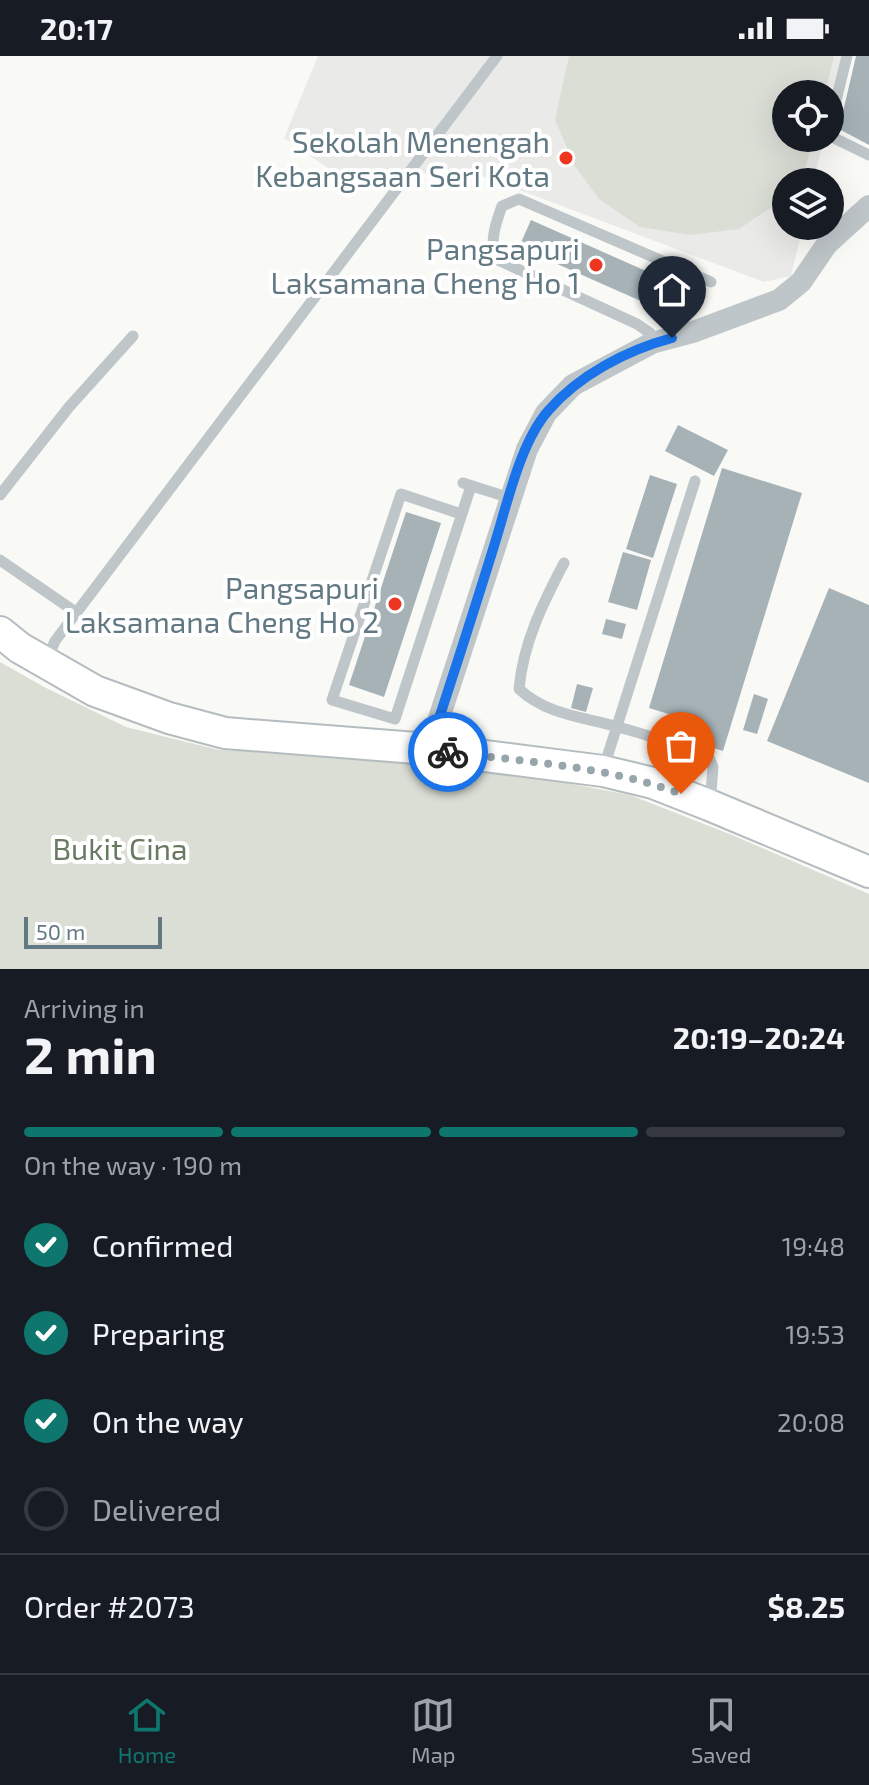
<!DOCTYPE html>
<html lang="en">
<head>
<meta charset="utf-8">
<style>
	body { margin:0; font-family:"Exo 2",sans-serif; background:#242831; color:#f1f3f6; height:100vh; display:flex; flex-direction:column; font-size:30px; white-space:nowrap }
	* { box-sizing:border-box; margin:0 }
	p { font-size:26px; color:#9ea1a6 }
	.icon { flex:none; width:44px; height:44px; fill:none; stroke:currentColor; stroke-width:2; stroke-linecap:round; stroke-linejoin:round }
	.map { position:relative; height:913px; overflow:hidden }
	.drawer { display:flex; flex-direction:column; background:#171b24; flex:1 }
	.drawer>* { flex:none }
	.tools { position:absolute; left:772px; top:24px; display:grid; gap:16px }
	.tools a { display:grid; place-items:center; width:72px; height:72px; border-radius:50%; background:#171b24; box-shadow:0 8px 32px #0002; font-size:40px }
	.scale { position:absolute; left:24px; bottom:20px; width:138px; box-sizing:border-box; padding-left:8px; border:4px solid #627983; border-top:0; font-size:22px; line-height:28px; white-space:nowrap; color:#627983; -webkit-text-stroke:6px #fff; paint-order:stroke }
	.pin { position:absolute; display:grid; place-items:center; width:68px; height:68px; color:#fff; margin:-82px -34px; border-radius:50% 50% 50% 0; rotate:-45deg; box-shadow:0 0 8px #0007 }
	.pin .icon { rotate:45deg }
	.courier { position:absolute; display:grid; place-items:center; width:80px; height:80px; margin:-40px; border:6px solid #1a73e8; border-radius:50%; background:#fff; color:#222; box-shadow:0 2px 10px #0007 }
	.overview em { font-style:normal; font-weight:700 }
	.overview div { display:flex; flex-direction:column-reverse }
	.overview { display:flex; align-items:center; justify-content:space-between; height:136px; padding:0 24px }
	h1 { font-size:52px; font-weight:700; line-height:60px }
	.bar { display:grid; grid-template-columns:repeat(4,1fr); gap:12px 8px; align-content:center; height:96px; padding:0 24px }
	.bar i { height:10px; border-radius:6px; background:#363941 }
	.bar .active { background:#0f766e }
	.bar p { grid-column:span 4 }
	.line { display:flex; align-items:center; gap:20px; padding:0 24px; border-top:2px solid #363941 }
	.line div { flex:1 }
	ol { padding:0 24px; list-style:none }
	li { display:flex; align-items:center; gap:24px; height:88px }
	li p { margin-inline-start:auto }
	li .icon { padding:8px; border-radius:50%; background:#0f766e; color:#fff; stroke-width:4 }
	li:last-child { color:#9ea1a6 }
	li i { width:44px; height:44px; border:4px solid #363941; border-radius:50% }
	.status { display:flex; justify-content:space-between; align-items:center; height:56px; padding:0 40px; background:#171b24; direction:ltr }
	.status svg { height:22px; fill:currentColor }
	.dock { display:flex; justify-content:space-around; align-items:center; height:112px; border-top:2px solid #363941; background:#171b24; font-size:22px; color:#9ea1a6 }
	.dock a { display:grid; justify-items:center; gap:4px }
	.dock .active { color:#0f766e }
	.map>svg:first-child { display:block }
	.built { fill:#eaeae9 }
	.green { fill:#daded5 }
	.building { fill:#a6b2b6 }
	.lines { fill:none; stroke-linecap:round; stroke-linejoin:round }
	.secondary-casing { stroke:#b4bcc0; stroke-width:34 }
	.lane { stroke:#bfc6c9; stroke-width:11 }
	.street { stroke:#bfc6c9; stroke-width:22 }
	.secondary { stroke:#fff; stroke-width:30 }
	.done { stroke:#97a6ab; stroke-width:8; stroke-dasharray:0 14.4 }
	.route { stroke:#1a73e8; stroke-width:10 }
	.poi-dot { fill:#ed3522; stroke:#fff; stroke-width:3 }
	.labels { text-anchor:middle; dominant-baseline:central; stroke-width:8; stroke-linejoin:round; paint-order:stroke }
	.poi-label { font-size:30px; fill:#627983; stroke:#fff; text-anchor:end }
	.park-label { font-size:30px; fill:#697a62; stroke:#fff }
</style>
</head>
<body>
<div class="status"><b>20:17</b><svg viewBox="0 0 49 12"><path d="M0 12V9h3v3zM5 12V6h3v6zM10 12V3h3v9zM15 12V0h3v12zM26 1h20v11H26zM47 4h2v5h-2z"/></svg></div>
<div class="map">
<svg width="869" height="913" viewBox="0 0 869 913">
	<rect width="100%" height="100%" fill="#f9f9f6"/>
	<!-- built -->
	<path class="built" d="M 318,0 L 844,0 L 830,57 L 830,38 L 786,38 L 786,82 L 824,82 L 813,126 L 786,126 L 786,170 L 803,170 L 791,220 L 764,226 L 474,117 L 429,116 L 359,133 L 284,82 Z"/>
	<!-- green -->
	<path class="green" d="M 569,0 L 834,0 L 825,38 L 786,38 L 786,82 L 814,82 L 802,122 L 798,126 L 786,126 L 786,138 L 773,150 L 739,173 L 690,179 L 640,171 L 599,143 L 575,110 L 555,64 Z
		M 0,606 L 44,631 L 126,671 L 219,694 L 333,698 L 551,724 L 630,739 L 732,779 L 869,838 L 869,913 L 0,913 Z"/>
	<!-- building -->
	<path class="building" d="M 856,0 L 869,0 L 869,89 L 839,73 Z
		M 531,164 L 673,227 L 661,254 L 519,191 Z
		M 678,369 L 728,394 L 714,420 L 665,395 Z
		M 722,412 L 802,437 L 723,695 L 682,682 L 688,664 L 649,652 Z
		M 650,419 L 677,428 L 653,502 L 626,493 Z
		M 406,456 L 441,467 L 384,641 L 349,629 Z
		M 623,496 L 651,504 L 637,554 L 608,546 Z
		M 829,532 L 869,549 L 869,727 L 767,685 Z
		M 606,563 L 626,568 L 622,583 L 602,578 Z
		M 577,628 L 593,632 L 586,656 L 571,652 Z
		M 754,638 L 768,643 L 757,678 L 743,674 Z
		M670 711a10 10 0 1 1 20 0a10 10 0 1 1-20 0Z"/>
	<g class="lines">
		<!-- secondary casing -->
		<g class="secondary-casing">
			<path id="secondary" d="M 0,576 L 20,592 L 95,635 L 169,662 L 225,677 L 429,693 L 603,715 L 653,727 L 709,749 L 869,816"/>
		</g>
		<!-- lane -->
		<path class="lane" d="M 830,69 L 847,0
			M 830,75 L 834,82 L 869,99
			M 652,287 L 650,277 L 637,268 L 498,204 C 488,187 496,167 502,150 L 519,143 L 711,226
			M 463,427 L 510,442
			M 0,439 L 69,351 L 133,280
			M 461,458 L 401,438 L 332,644 L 395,663 L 471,430
			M 0,504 L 77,557
			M 564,507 C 543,547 523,587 519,633 C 547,659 583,661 618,671 C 649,679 679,690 709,702 L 713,711 L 710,748
			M 46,606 L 55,585 L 497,0
			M 603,714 L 695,425"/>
		<!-- street -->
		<path class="street" d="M 429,693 L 527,393 L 546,357 L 573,329 L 652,287 L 693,276 L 779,244 L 801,226 L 827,188 L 869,150"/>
		<!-- secondary -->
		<use href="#secondary" class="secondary"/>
	</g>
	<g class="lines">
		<!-- done -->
		<path class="done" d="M 448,696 C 527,706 607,710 681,738"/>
		<!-- route -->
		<path class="route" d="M 448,696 L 429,693 C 451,626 473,558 494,490 C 507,449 520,387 548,355 C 579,319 627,294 672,282"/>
	</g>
	<!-- markers -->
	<g class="poi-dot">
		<circle cx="566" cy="102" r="8"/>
		<circle cx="596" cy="209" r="8"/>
		<circle cx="395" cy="548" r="8"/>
	</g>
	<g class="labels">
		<!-- poi labels -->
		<g class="poi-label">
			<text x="550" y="85">Sekolah Menengah<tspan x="550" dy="34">Kebangsaan Seri Kota</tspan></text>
			<text x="580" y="192">Pangsapuri<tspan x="580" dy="34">Laksamana Cheng Ho 1</tspan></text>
			<text x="379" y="531">Pangsapuri<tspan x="379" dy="34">Laksamana Cheng Ho 2</tspan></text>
		</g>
		<!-- park labels -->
		<g class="park-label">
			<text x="120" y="792">Bukit Cina</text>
		</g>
	</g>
</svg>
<div class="tools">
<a><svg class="icon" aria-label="locate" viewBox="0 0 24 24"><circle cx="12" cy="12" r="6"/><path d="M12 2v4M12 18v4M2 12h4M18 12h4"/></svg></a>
<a><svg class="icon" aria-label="layers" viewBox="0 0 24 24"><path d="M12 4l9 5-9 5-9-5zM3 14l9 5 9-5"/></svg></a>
</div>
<div class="scale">50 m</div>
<div class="pin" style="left:681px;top:738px;background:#ea580c"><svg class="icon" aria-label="bag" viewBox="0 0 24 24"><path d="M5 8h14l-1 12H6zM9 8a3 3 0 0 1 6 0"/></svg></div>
<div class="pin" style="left:672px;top:282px;background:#1f2937"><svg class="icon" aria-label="home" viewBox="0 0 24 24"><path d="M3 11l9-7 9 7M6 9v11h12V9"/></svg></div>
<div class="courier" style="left:448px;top:696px"><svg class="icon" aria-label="bike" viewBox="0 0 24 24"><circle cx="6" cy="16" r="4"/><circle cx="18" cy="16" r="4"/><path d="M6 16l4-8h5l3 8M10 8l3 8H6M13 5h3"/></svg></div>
</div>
<section class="drawer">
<div class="overview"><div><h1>2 min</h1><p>Arriving in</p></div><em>20:19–20:24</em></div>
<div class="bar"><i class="active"></i><i class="active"></i><i class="active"></i><i></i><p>On the way · 190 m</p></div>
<ol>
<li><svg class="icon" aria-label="check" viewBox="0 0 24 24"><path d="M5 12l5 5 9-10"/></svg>Confirmed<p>19:48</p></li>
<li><svg class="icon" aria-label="check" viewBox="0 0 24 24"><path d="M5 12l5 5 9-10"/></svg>Preparing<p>19:53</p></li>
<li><svg class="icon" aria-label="check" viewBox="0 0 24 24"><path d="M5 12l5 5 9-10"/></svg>On the way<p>20:08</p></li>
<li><i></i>Delivered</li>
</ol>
<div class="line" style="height:104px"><div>Order #2073</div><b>$8.25</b></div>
</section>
<nav class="dock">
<a class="active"><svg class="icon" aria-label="home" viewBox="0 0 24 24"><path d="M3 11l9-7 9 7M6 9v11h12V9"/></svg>Home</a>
<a><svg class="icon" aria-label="map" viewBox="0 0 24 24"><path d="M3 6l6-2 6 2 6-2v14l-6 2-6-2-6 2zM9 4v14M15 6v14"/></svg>Map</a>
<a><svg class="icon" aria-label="saved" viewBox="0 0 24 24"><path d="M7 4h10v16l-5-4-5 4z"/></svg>Saved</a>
</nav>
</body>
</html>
